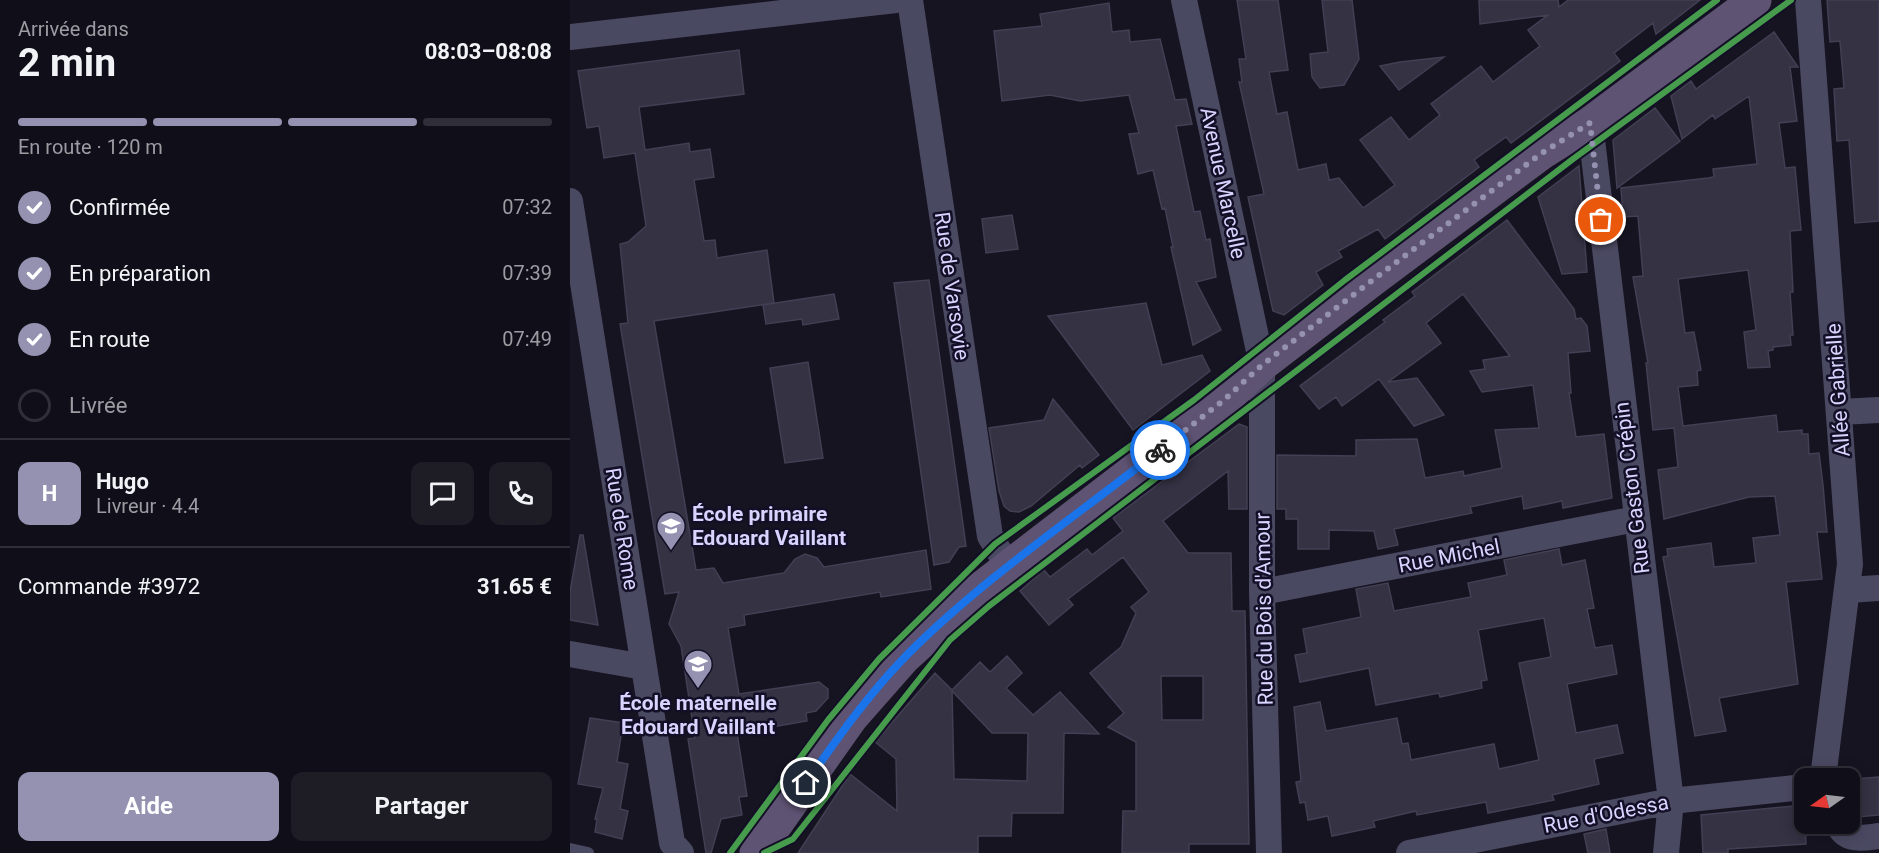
<!DOCTYPE html>
<html lang="fr">
<head>
<meta charset="utf-8">
<style>
	body { margin:0; font-family:Roboto,sans-serif; background:#1e1d26; color:#f1f3f6; height:100vh; display:flex; flex-direction:column; font-size:22px; white-space:nowrap }
	* { box-sizing:border-box; margin:0 }
	p { font-size:20px; color:#9c9ca2 }
	.icon { flex:none; width:33px; height:33px; fill:none; stroke:currentColor; stroke-width:2; stroke-linecap:round; stroke-linejoin:round }
	.map { position:relative; flex:1; overflow:hidden }
	.details { display:flex; flex-direction:column; background:#100f19; width:570px }
	.details>* { flex:none }
	.needle { width:39px; rotate:256deg }
	.controls { position:absolute; left:1224px; top:768px; display:grid; gap:12px }
	.controls a { display:grid; place-items:center; width:66px; height:66px; border-radius:12px; background:#100f19; box-shadow:0 3px 15px #0003,0 0 0 2px #302f38; font-size:30px }
	.pin { position:absolute; display:grid; place-items:center; width:51px; height:51px; color:#fff; margin:-26px; border:3px solid #fff; border-radius:50%; box-shadow:0 2px 6px #0007 }
	.courier { position:absolute; display:grid; place-items:center; width:60px; height:60px; margin:-30px; border:4px solid #1a73e8; border-radius:50%; background:#fff; color:#222; box-shadow:0 2px 8px #0007 }
	.head em { font-style:normal; font-weight:700 }
	.head div { display:flex; flex-direction:column-reverse }
	.head { display:flex; align-items:center; justify-content:space-between; height:102px; padding:0 18px }
	h1 { font-size:39px; font-weight:700; line-height:45px }
	.bar { display:grid; grid-template-columns:repeat(4,1fr); gap:9px 6px; align-content:center; height:72px; padding:0 18px }
	.bar i { height:8px; border-radius:4px; background:#302f38 }
	.bar .on { background:#9591b1 }
	.bar p { grid-column:span 4 }
	.line { display:flex; align-items:center; gap:15px; padding:0 18px; border-top:2px solid #302f38 }
	.line div { flex:1 }
	.round { display:grid; place-items:center; flex:none; width:63px; height:63px; border-radius:12px; background:#1e1d26 }
	ol { padding:0 18px; list-style:none }
	li { display:flex; align-items:center; gap:18px; height:66px }
	li p { margin-inline-start:auto }
	li .icon { padding:6px; border-radius:50%; background:#9591b1; color:#fff; stroke-width:4 }
	li:last-child { color:#9c9ca2 }
	li i { width:33px; height:33px; border:3px solid #302f38; border-radius:50% }
	.button { display:flex; gap:12px; margin-top:auto; padding:12px 18px }
	.button a { flex:1; height:69px; border-radius:12px; background:#9591b1; color:#fff; font-size:24px; font-weight:700; line-height:69px; text-align:center }
	.button a+a { background:#1e1d26; color:#f1f3f6 }
	main { display:flex; flex:1; min-height:0 }
	.map>svg:first-child { display:block }
	.building { fill:#343243; stroke:#433f54; stroke-width:1.5; fill-rule:evenodd }
	.lines { fill:none; stroke-linecap:round; stroke-linejoin:round }
	.lane { stroke:#4a4962; stroke-width:12 }
	.street { stroke:#4a4962; stroke-width:26 }
	.primary { stroke:#5e5373; stroke-width:33 }
	.cycleway-casing { stroke:#130f26; stroke-width:10 }
	.cycleway { stroke:#469c4c; stroke-width:6 }
	.done { stroke:#9591b1; stroke-width:6; stroke-dasharray:0 10.8 }
	.route { stroke:#1a73e8; stroke-width:8 }
	.labels { text-anchor:middle; dominant-baseline:central; stroke-width:5; stroke-linejoin:round; paint-order:stroke }
	.street-label { font-size:21px; fill:#d9d4ff; stroke:#130f26 }
	.poi-label { font-size:21px; font-weight:bold; fill:#d9d4ff; stroke:#130f26; text-anchor:start }
</style>
</head>
<body>
<main>
<section class="details">
<div class="head"><div><h1>2 min</h1><p>Arrivée dans</p></div><em>08:03–08:08</em></div>
<div class="bar"><i class="on"></i><i class="on"></i><i class="on"></i><i></i><p>En route · 120 m</p></div>
<ol>
<li><svg class="icon" aria-label="check" viewBox="0 0 24 24"><path d="M5 12l5 5 9-10"/></svg>Confirmée<p>07:32</p></li>
<li><svg class="icon" aria-label="check" viewBox="0 0 24 24"><path d="M5 12l5 5 9-10"/></svg>En préparation<p>07:39</p></li>
<li><svg class="icon" aria-label="check" viewBox="0 0 24 24"><path d="M5 12l5 5 9-10"/></svg>En route<p>07:49</p></li>
<li><i></i>Livrée</li>
</ol>
<div class="line" style="height:108px"><b class="round" style="background:#9591b1;color:#fff">H</b><div><b>Hugo</b><p>Livreur · 4.4</p></div><a class="round"><svg class="icon" aria-label="chat" viewBox="0 0 24 24"><path d="M4 5h16v11H9l-5 4z"/></svg></a><a class="round"><svg class="icon" aria-label="phone" viewBox="0 0 24 24"><path d="M5 4h4l2 5-3 2q2 4 5 5l2-3 5 2v4C11 20 4 13 5 4z"/></svg></a></div>
<div class="line" style="height:78px"><div>Commande #3972</div><b>31.65 €</b></div>
<div class="button"><a>Aide</a><a>Partager</a></div>
</section>
<div class="map">
<svg width="1309" height="853" viewBox="0 0 1309 853">
	<rect width="100%" height="100%" fill="#161421"/>
	<!-- building -->
	<path class="building" d="M 667,0 L 708,0 L 718,70 L 699,72 L 707,114 L 717,112 L 728,170 L 756,164 L 759,180 L 769,178 L 793,208 L 825,185 L 790,140 L 821,117 L 839,140 L 870,115 L 861,104 L 911,66 L 923,82 L 970,46 L 958,30 L 978,15 L 910,24 L 909,0 L 988,0 L 989,7 L 998,0 L 1130,0 L 1086,34 L 1083,23 L 1044,53 L 1050,61 L 941,143 L 936,137 L 904,160 L 909,167 L 815,239 L 808,229 L 768,251 L 772,257 L 746,272 L 753,285 L 714,315 L 703,311 L 678,197 L 694,194 L 669,82 L 672,82 L 669,59 L 676,59 Z
		M 752,0 L 782,0 L 789,59 L 774,85 L 750,88 L 742,77 L 740,54 L 758,52 Z
		M 1257,0 L 1309,0 L 1309,221 L 1285,223 L 1279,140 L 1267,141 L 1264,89 L 1274,88 L 1270,41 L 1260,42 Z
		M 539,3 L 542,32 L 559,30 L 560,42 L 590,39 L 605,100 L 616,99 L 622,124 L 606,126 L 624,212 L 630,211 L 636,240 L 640,239 L 646,277 L 626,282 L 651,330 L 623,345 L 601,247 L 603,247 L 595,208 L 592,209 L 583,170 L 568,174 L 559,134 L 569,133 L 559,95 L 510,101 L 480,95 L 432,101 L 424,31 L 472,26 L 470,14 Z
		M 1204,32 L 1228,67 L 1220,67 L 1227,121 L 1209,123 L 1215,168 L 1225,167 L 1231,230 L 1220,231 L 1223,292 L 1220,292 L 1223,335 L 1220,335 L 1221,345 L 1203,347 L 1203,350 L 1198,351 L 1200,367 L 1178,368 L 1174,332 L 1186,330 L 1178,270 L 1108,279 L 1115,333 L 1124,332 L 1131,370 L 1127,371 L 1128,385 L 1108,387 L 1113,426 L 1206,415 L 1208,432 L 1232,430 L 1232,434 L 1238,434 L 1239,454 L 1249,453 L 1253,485 L 1257,532 L 1247,532 L 1252,579 L 1216,582 L 1228,684 L 1149,698 L 1156,731 L 1125,736 L 1093,557 L 1098,556 L 1097,549 L 1141,543 L 1144,567 L 1186,563 L 1183,538 L 1210,535 L 1205,496 L 1179,497 L 1094,519 L 1088,470 L 1108,467 L 1104,428 L 1083,430 L 1076,363 L 1078,363 L 1063,277 L 1073,276 L 1068,216 L 1053,217 L 1051,188 L 1138,178 L 1144,177 L 1143,169 L 1187,164 L 1179,96 L 1145,119 L 1143,115 L 1112,139 L 1101,96 L 1121,81 L 1126,89 Z
		M 169,50 L 174,94 L 69,107 L 75,150 L 119,143 L 120,152 L 140,149 L 144,177 L 124,180 L 134,241 L 145,240 L 147,258 L 197,250 L 204,303 L 84,321 L 126,570 L 144,568 L 153,583 L 214,573 L 225,559 L 235,554 L 247,558 L 254,567 L 356,550 L 361,589 L 311,597 L 310,592 L 174,615 L 175,625 L 158,628 L 169,694 L 249,682 L 258,689 L 258,698 L 246,711 L 236,713 L 237,721 L 167,733 L 177,796 L 169,797 L 172,815 L 151,819 L 141,853 L 136,853 L 118,739 L 125,738 L 111,646 L 99,624 L 109,592 L 95,594 L 50,324 L 58,323 L 50,244 L 58,242 L 76,226 L 65,153 L 34,158 L 29,126 L 17,128 L 8,71 Z
		M 874,57 L 829,90 L 810,66 L 830,62 Z
		M 1085,108 L 1110,141 L 1047,188 L 1043,140 Z
		M 1009,166 L 1017,272 L 992,274 L 968,197 Z
		M 442,215 L 448,249 L 416,253 L 412,219 Z
		M 937,220 L 1004,309 L 1006,319 L 1011,318 L 1017,326 L 1020,351 L 998,353 L 1001,393 L 999,393 L 1006,437 L 1034,434 L 1042,498 L 993,508 L 992,501 L 954,509 L 952,496 L 900,507 L 902,513 L 824,529 L 828,545 L 808,549 L 804,531 L 759,530 L 759,549 L 728,549 L 728,519 L 716,519 L 716,509 L 707,509 L 707,455 L 786,456 L 786,440 L 847,439 L 855,478 L 893,471 L 894,476 L 932,468 L 925,430 L 969,428 L 963,385 L 912,392 L 900,371 L 915,369 L 913,360 L 940,356 L 893,294 L 856,323 L 871,343 L 818,382 L 847,378 L 874,415 L 844,426 L 809,379 L 772,406 L 766,397 L 749,409 L 730,386 L 815,322 L 813,320 L 845,296 L 842,292 Z
		M 359,280 L 396,546 L 389,547 L 379,562 L 364,565 L 324,283 Z
		M 264,294 L 269,319 L 233,325 L 232,319 L 196,324 L 193,305 Z
		M 576,303 L 592,365 L 632,355 L 640,371 L 563,430 L 478,316 Z
		M 238,362 L 253,458 L 215,463 L 200,368 Z
		M 483,399 L 529,455 L 512,468 L 510,465 L 461,506 L 449,512 L 440,511 L 434,506 L 429,491 L 419,428 L 474,420 Z
		M 669,424 L 677,427 L 677,509 L 659,509 L 658,471 L 593,521 L 618,553 L 661,553 L 662,611 L 675,611 L 679,844 L 619,844 L 619,853 L 552,853 L 553,811 L 566,811 L 566,742 L 538,727 L 554,713 L 520,673 L 551,647 L 566,613 L 561,607 L 579,592 L 553,557 L 498,599 L 503,605 L 479,625 L 450,591 L 474,570 L 480,577 L 517,549 L 522,555 L 553,531 L 543,518 ZM 591,676 L 633,676 L 633,720 L 592,720 Z
		M 10,535 L 13,535 L 28,625 L 0,620 L 0,592 Z
		M 989,549 L 992,565 L 1015,560 L 1024,608 L 1017,609 L 1025,648 L 1042,645 L 1047,674 L 997,684 L 1006,733 L 1047,725 L 1053,753 L 1024,759 L 1029,784 L 982,795 L 984,800 L 918,813 L 916,802 L 847,815 L 846,811 L 803,821 L 805,827 L 762,836 L 758,816 L 738,820 L 735,802 L 730,803 L 726,782 L 731,781 L 724,707 L 750,702 L 756,731 L 827,718 L 832,744 L 838,743 L 841,760 L 924,744 L 929,769 L 969,760 L 949,663 L 981,657 L 974,618 L 908,630 L 917,680 L 911,681 L 912,688 L 870,697 L 869,693 L 806,705 L 799,668 L 730,682 L 725,655 L 737,653 L 733,629 L 791,617 L 786,589 L 818,583 L 824,611 L 901,597 L 898,583 L 937,575 L 934,560 Z
		M 437,656 L 452,673 L 436,688 L 463,715 L 490,692 L 529,734 L 494,733 L 493,813 L 442,813 L 441,836 L 408,836 L 408,853 L 228,853 L 280,774 L 327,811 L 326,759 L 305,742 L 365,673 L 382,690 L 410,662 L 420,672 ZM 382,691 L 422,733 L 458,733 L 457,781 L 384,779 Z
		M 20,718 L 53,723 L 47,762 L 58,764 L 50,809 L 58,811 L 52,839 L 25,832 L 27,819 L 25,819 L 33,788 L 8,784 Z
		M 1309,777 L 1309,815 L 1287,817 L 1284,779 Z
		M 1234,805 L 1236,844 L 1158,849 L 1158,853 L 1133,853 L 1131,815 Z
		M 1036,829 L 1040,853 L 1018,853 L 1014,834 Z"/>
	<g class="lines">
		<!-- lane -->
		<path class="lane" d="M 0,849 L 18,853"/>
		<!-- street -->
		<path class="street" d="M 340,0 L 420,536 L 438,566
			M 614,0 L 692,365 L 692,592 L 699,853
			M 1238,0 L 1280,564 L 1253,778
			M 0,37 L 326,0
			M 1020,123 L 1101,801 L 1096,853
			M 0,201 L 102,843 L 111,853
			M 1270,412 L 1309,410
			M 1278,590 L 1309,588
			M 692,592 L 1066,519
			M 0,654 L 74,667
			M 1268,824 C 1276,842 1292,838 1309,836
			M 839,853 L 1101,801 L 1234,787"/>
		<!-- primary -->
		<path class="primary" d="M 186,853 L 282,717 L 334,658 L 412,587 L 654,401 L 692,365 L 804,279 L 972,153 L 1020,123 L 1185,0"/>
		<!-- cycleway casing -->
		<g class="cycleway-casing">
			<path id="cycleway" d="M 160,853 L 258,720 L 309,659 L 425,544 L 624,400 L 775,280 L 1147,0
				M 194,853 L 223,839 L 380,640 L 419,606 L 1003,159 L 1221,0"/>
		</g>
		<!-- cycleway -->
		<use href="#cycleway" class="cycleway"/>
	</g>
	<g class="lines">
		<!-- done -->
		<path class="done" d="M 590,450 L 654,400 L 692,365 L 804,279 L 972,153 L 1020,123 L 1031,220"/>
		<!-- route -->
		<path class="route" d="M 236,783 C 267,739 297,696 335,657 C 412,579 504,518 590,450"/>
	</g>
	<!-- icons -->
	<defs>
		<g id="school-pin" transform="scale(1.5)"><path d="M0 17L-7.5 6A9.5 9.5 0 1 1 7.5 6Z" fill="#9591b1" stroke="#130f26"/><path d="M0-5L7-2L0 1L-7-2ZM-4 1L0 2.5L4 1V4Q0 6-4 4Z" fill="#fff"/></g>
	</defs>
	<g fill-rule="evenodd">
		<use href="#school-pin" x="101" y="526"/>
		<use href="#school-pin" x="128" y="664"/>
	</g>
	<g class="labels">
		<!-- street labels -->
		<g class="street-label">
			<text transform="translate(653 183) rotate(78)">Avenue Marcelle</text>
			<text transform="translate(382 286) rotate(82)">Rue de Varsovie</text>
			<text transform="translate(1268 390) rotate(-94)">Allée Gabrielle</text>
			<text transform="translate(1062 488) rotate(-97)">Rue Gaston Crépin</text>
			<text transform="translate(52 529) rotate(81)">Rue de Rome</text>
			<text transform="translate(879 556) rotate(-11)">Rue Michel</text>
			<text transform="translate(694 609) rotate(-91)">Rue du Bois d'Amour</text>
			<text transform="translate(1036 814) rotate(-11)">Rue d'Odessa</text>
		</g>
		<!-- poi labels -->
		<g class="poi-label">
			<text x="122" y="514">École primaire<tspan x="122" dy="24">Edouard Vaillant</tspan></text>
			<text x="128" y="703" text-anchor="middle">École maternelle<tspan x="128" dy="24">Edouard Vaillant</tspan></text>
		</g>
	</g>
</svg>
<div class="controls">
<a><svg class="needle" viewBox="-14 -14 28 28"><path d="M0-13l5 13h-10z" fill="#e53935"/><path d="M0 13l5-13h-10z" fill="#9c9ca2"/></svg></a>
</div>
<div class="pin" style="left:1031px;top:220px;background:#ea580c"><svg class="icon" aria-label="bag" viewBox="0 0 24 24"><path d="M5 8h14l-1 12H6zM9 8a3 3 0 0 1 6 0"/></svg></div>
<div class="pin" style="left:236px;top:783px;background:#1f2937"><svg class="icon" aria-label="home" viewBox="0 0 24 24"><path d="M3 11l9-7 9 7M6 9v11h12V9"/></svg></div>
<div class="courier" style="left:590px;top:450px"><svg class="icon" aria-label="bike" viewBox="0 0 24 24"><circle cx="6" cy="16" r="4"/><circle cx="18" cy="16" r="4"/><path d="M6 16l4-8h5l3 8M10 8l3 8H6M13 5h3"/></svg></div>
</div>
</main>
</body>
</html>
